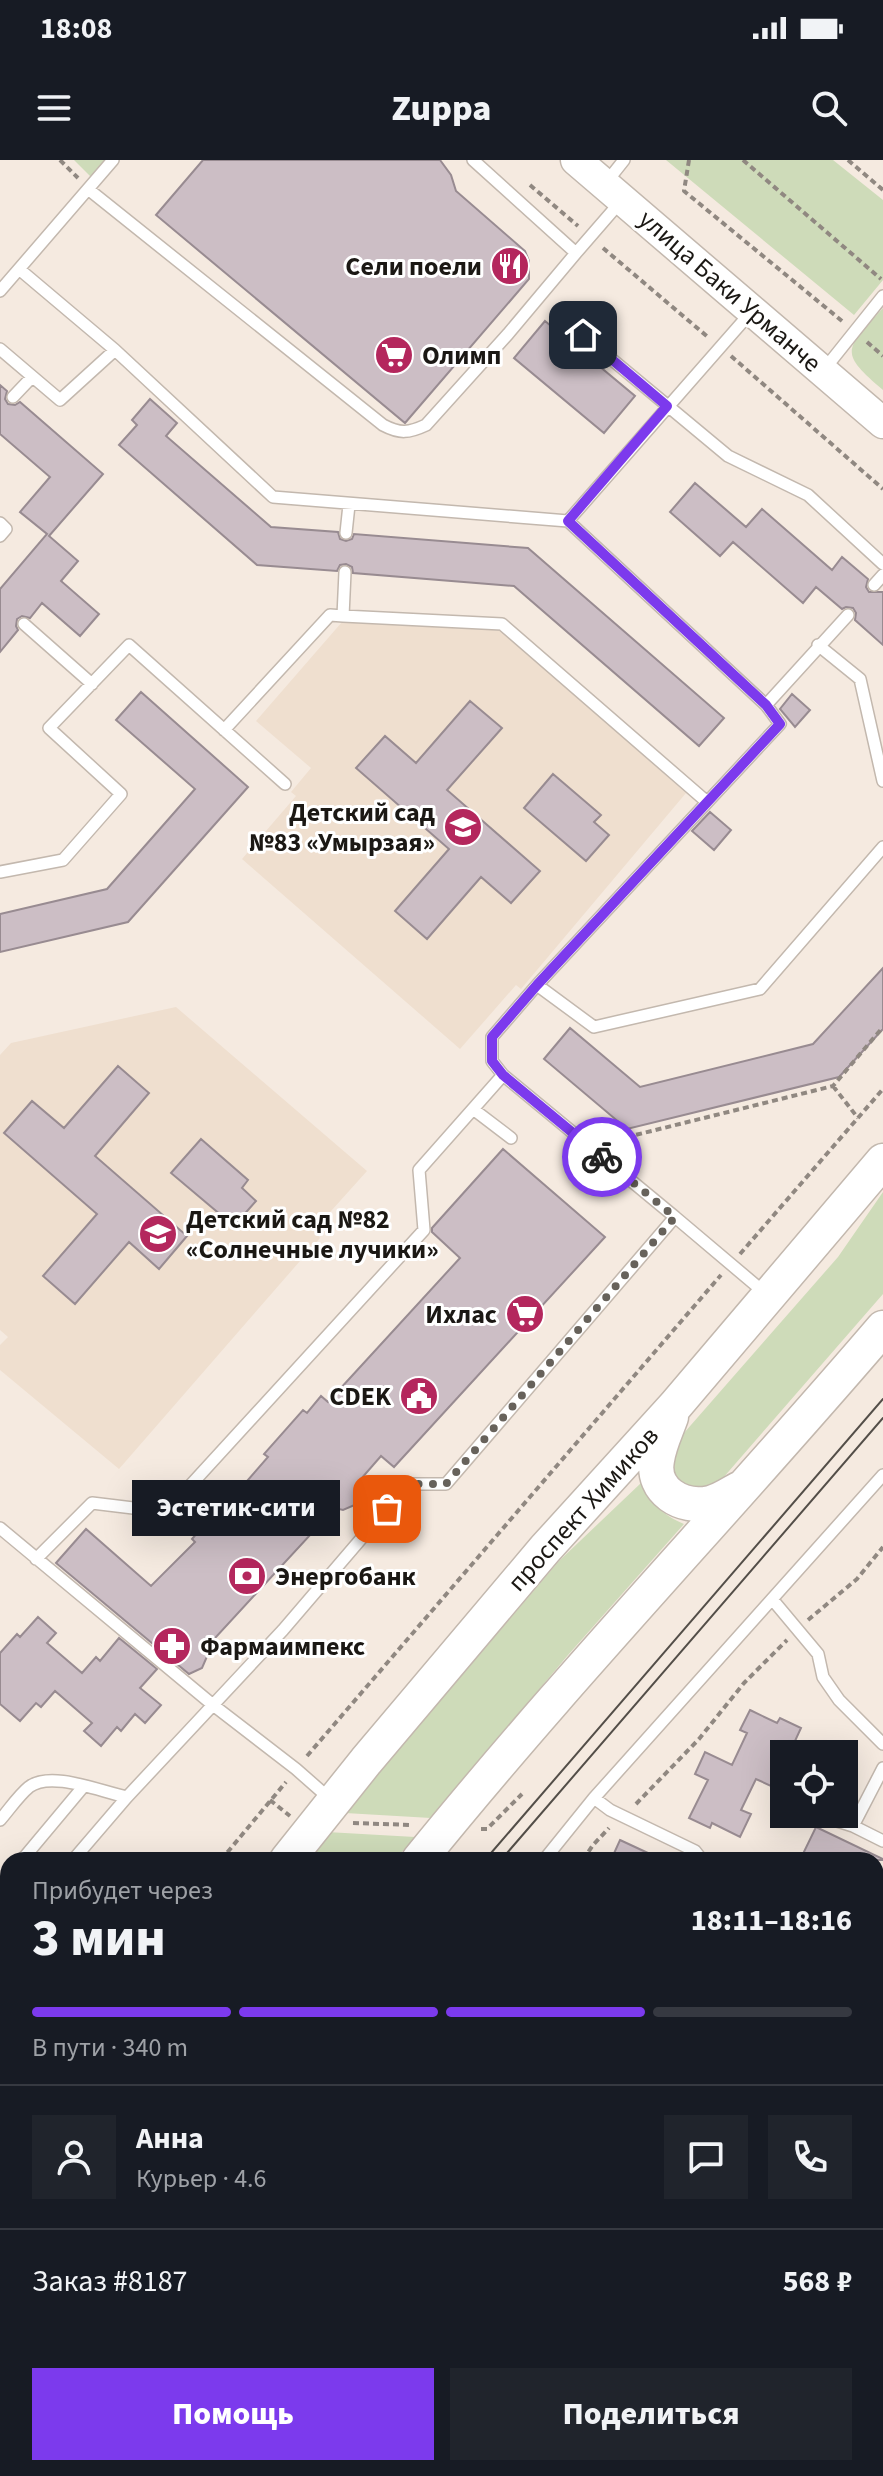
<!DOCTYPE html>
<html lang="ru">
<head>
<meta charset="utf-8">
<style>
	body { margin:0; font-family:"Source Sans 3",sans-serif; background:#20242c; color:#f1f3f6; height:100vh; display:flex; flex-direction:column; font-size:30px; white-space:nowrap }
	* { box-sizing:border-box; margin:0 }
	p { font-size:26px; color:#9ea1a6 }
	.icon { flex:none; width:44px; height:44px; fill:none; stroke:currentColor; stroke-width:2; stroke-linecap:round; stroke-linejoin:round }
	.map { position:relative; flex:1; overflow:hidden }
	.panel { position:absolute; left:0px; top:1692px; width:884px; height:624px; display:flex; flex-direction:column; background:#171b24; border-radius:24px 24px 0 0; box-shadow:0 8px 32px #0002 }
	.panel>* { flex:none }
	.controls { position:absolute; left:770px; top:1580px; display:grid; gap:16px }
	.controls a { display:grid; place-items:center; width:88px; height:88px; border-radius:0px; background:#171b24; box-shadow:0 8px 32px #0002; font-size:40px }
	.pin { position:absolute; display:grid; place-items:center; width:68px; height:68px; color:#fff; margin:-34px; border-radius:16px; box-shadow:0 4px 12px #0006 }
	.courier { position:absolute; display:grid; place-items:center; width:80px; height:80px; margin:-40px; border:6px solid #7c3aed; border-radius:50%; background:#fff; color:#222; box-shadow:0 2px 10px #0007 }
	.bubble { position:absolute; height:56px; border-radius:0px; background:#171b24; box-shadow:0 8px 32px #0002; font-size:26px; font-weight:800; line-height:56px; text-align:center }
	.headline em { font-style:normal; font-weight:800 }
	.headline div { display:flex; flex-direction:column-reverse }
	.headline { display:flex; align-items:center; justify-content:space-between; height:136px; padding:0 32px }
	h1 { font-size:52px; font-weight:800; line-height:60px }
	.bar { display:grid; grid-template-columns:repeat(4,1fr); gap:12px 8px; align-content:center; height:96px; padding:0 32px }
	.bar i { height:10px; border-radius:6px; background:#363941 }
	.bar .active { background:#7c3aed }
	.bar p { grid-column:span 4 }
	.line { display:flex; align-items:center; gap:20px; padding:0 32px; border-top:2px solid #363941 }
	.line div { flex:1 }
	.round { display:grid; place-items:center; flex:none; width:84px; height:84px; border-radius:0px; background:#20242c }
	.action { display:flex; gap:16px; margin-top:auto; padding:16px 32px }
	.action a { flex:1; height:92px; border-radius:0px; background:#7c3aed; color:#fff; font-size:32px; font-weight:800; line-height:92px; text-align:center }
	.action a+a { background:#20242c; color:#f1f3f6 }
	.status { display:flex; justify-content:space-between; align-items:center; height:56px; padding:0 40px; background:#171b24; direction:ltr }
	.status svg { height:22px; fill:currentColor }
	header { display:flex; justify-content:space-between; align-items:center; height:104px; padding:0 32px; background:#171b24; font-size:36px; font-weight:800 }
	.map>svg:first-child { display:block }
	.built { fill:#efdfcf }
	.green { fill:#cedbb9 }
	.building { fill:#ccbec5; stroke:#988b91; stroke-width:2 }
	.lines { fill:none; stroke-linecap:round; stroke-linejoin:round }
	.lane-casing { stroke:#c3b8ae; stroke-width:14 }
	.secondary-casing { stroke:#c3b8ae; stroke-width:33 }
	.primary-casing { stroke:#c3b8ae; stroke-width:37 }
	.path { stroke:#908881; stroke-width:4; stroke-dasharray:6 4; stroke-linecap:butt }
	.lane { stroke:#fff; stroke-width:11 }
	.secondary { stroke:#fff; stroke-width:30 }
	.primary { stroke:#fff; stroke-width:34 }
	.tram { stroke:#534e48; stroke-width:2 }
	.done { stroke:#67625b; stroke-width:8; stroke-dasharray:0 14.4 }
	.route { stroke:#7c3aed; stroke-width:10 }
	.labels { text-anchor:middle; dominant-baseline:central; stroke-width:6; stroke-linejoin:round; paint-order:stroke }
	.poi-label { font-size:26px; font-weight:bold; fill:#1b1814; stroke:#fff; text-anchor:end }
	.street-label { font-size:26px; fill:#1b1814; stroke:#fff }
</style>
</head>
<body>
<div class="status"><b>18:08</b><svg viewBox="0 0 49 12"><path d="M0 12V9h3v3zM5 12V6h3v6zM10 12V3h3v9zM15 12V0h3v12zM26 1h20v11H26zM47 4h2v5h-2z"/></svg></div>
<header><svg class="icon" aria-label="menu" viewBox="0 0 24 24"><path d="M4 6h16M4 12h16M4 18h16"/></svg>Zuppa<svg class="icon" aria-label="search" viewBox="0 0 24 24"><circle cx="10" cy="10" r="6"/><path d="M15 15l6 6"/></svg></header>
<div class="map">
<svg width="883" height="2316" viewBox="0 0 883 2316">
	<rect width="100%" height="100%" fill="#f5eae0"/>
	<!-- built -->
	<path class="built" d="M 342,462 L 500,470 L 686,633 L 521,829 L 516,825 L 460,889 L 242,699 L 296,636 L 291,632 L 311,608 L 256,561 Z
		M 176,847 L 367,1011 L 314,1070 L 320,1078 L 119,1309 L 0,1210 L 0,1185 L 8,1177 L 0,1170 L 0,895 L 11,883 Z"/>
	<!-- green -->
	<path class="green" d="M 74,0 L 108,0 L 92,18 Z
		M 666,0 L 833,0 L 883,40 L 883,120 L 854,155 Z
		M 883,148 L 883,230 C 837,191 846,190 883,148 Z
		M 883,1032 L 883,1134 L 716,1326 L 692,1331 L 668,1310 L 677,1281 L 838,1097 Z
		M 641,1323 C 651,1344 663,1355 684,1364 L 568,1495 L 431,1658 L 345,1653 L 559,1401 Z
		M 327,1672 L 415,1677 L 395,1700 L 304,1700 Z
		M 8,2053 L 8,2148 L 0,2152 L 0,2058 Z
		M 8,2256 L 8,2308 L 98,2308 L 108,2316 L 0,2316 L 0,2257 Z"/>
	<!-- building -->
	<path class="building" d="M 203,0 L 440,0 L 451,15 L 456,31 L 525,91 L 529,101 L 529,119 L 405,263 L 156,55 Z
		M 545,161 L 635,236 L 604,273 L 514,198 Z
		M 0,225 L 7,231 L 5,239 L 8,244 L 15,245 L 20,242 L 103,314 L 49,376 L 78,401 L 61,421 L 99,454 L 80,476 L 42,443 L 30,458 L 22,456 L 17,459 L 16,466 L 18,470 L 0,492 L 0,429 L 47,374 L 20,352 L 50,317 L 0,274 Z
		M 150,239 L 177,263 L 166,276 L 271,367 L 338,372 L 340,379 L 346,381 L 352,379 L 354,374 L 528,388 L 724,558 L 699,586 L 514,426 L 353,413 L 352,407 L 346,404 L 340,405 L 337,411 L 257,405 L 119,285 L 137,265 L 132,260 Z
		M 695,323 L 746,367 L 762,349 L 832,410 L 842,397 L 868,419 L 866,427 L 869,432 L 883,432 L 883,485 L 855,460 L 856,453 L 853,448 L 846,447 L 842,449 L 816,427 L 803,443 L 733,382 L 720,396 L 670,352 Z
		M 141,532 L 248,627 L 128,762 L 0,792 L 0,754 L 107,729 L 195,629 L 116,560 Z
		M 792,534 L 810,550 L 795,567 L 780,549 Z
		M 470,541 L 502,568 L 447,630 L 540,711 L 511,743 L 481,717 L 427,779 L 395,751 L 449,689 L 356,608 L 385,576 L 416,603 Z
		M 553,614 L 601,655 L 594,662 L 609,675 L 586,701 L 524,648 Z
		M 710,652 L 731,670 L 714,690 L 692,671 Z
		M 883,808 L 883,869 L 839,917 L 627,969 L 544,899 L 570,868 L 640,927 L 813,884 Z
		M 118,906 L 149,933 L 95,996 L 187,1076 L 159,1109 L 129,1082 L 75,1144 L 43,1116 L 97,1054 L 4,973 L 32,941 L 64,968 Z
		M 201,979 L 248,1020 L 242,1028 L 256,1041 L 234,1066 L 171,1013 Z
		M 503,989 L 605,1077 L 394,1307 L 381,1296 L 360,1320 L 362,1333 L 357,1344 L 343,1350 L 335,1348 L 215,1478 L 202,1508 L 189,1514 L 56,1403 L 86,1369 L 151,1426 L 195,1382 L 192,1379 L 210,1358 L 215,1362 L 250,1323 L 247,1321 L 268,1297 L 264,1294 L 303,1250 L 307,1253 L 321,1236 L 328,1242 L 460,1098 L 432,1072 L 432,1068 Z
		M 38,1457 L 56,1473 L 47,1483 L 82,1513 L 96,1497 L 100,1501 L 119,1478 L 157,1509 L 140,1528 L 161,1545 L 145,1563 L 135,1554 L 121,1571 L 117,1567 L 101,1586 L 84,1571 L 92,1563 L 55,1531 L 41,1547 L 36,1543 L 20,1561 L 0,1544 L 0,1493 L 17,1474 L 20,1477 Z
		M 750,1550 L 777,1563 L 780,1558 L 801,1568 L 789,1594 L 784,1594 L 784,1632 L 756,1619 L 741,1650 L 751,1654 L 740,1677 L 712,1663 L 710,1668 L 689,1658 L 708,1620 L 695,1614 L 705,1592 L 732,1605 L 747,1573 L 740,1570 Z
		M 816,1667 L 883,1699 L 883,1700 L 800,1700 Z
		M 620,1680 L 663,1700 L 611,1700 Z"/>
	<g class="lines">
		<!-- lane casing -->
		<g class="lane-casing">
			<path id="lane" d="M 473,0 L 576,93 L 622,40
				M 605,24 L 624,0
				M 88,29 L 383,265 C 400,274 409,273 426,265 L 508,174 L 576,93
				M 19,109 L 115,190
				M 0,131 L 113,0
				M 562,158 L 728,296 L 808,335 L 883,404
				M 0,189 L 60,240 L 115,190 L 273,337 L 568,361
				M 823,211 L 883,136
				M 13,237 L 32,217
				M 0,363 L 6,369 L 0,376
				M 346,373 L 349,345
				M 345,412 L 343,456 L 502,464 L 707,642
				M 874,425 L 883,415
				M 24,464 L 92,524
				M 818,485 L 860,519 L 883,621
				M 766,545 L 848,455
				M 224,570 L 330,455 L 343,456
				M 0,712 L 63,700 L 121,634 L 49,568 L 129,485 L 285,624
				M 537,825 L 780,564 L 766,545 L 568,361 L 752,151
				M 473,949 L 511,978
				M 675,1057 L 503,915 L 492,901 L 492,877 L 537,825 L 594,867 L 760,829 L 883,687
				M 0,1368 L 213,1545 L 296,1609 L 330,1639
				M 36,1399 L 92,1343 L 166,1352 L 424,1070 L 419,1010 L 503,915
				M 772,1439 L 818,1494 L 823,1517 L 839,1540 L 883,1584
				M 127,1637 L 283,1470 L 408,1324 L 446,1324 L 675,1057 L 765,1133
				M 594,1638 L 610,1650 L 695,1691 L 702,1700
				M 815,1654 L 853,1666 L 883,1608
				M 0,1660 C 9,1650 18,1636 29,1627 C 51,1610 101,1632 127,1637 L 73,1700
				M 853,1666 L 883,1681
				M 22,1700 L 83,1627
				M 544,1700 L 594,1638 L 883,1315
				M 0,1726 L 8,1717
				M 0,1784 L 8,1775
				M 876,1844 L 883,1849
				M 876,1929 L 883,1932
				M 335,2308 L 344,2316
				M 575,2316 L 578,2308"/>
		</g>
		<!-- secondary casing -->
		<g class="secondary-casing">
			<path id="secondary" d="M 576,0 L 883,263
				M 0,1961 L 8,1962
				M 0,1993 L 8,2001
				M 129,2308 L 139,2316
				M 195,2308 L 205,2316"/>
		</g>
		<!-- primary casing -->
		<g class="primary-casing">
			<path id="primary" d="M 671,1257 C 666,1271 659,1285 657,1300 C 651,1331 682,1349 710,1343 C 720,1341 730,1334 739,1329
				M 287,1700 L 366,1601 L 545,1389 L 675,1246 L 883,1001
				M 419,1700 C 567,1517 730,1347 883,1168
				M 0,2030 L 8,2021
				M 0,2189 L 8,2180"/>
		</g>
		<!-- path -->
		<path class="path" d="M 60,0 L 78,18
			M 689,0 L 684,31 L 842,161
			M 743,0 L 881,119
			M 848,0 L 883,30
			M 530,25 L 578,66
			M 603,88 L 709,178
			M 867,182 L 883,196
			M 731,196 L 883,329
			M 833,926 L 858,958
			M 607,982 L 833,926 L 883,867
			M 740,1094 L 883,929
			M 808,1460 L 857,1419 L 883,1387
			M 307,1596 L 721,1115
			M 270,1640 L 290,1656
			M 636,1644 L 699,1579 L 744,1523 L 787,1480
			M 353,1663 L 412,1665
			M 481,1669 L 487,1669 L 522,1634
			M 221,1700 L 286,1622
			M 583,1700 L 593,1685 L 609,1668
			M 0,1878 L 8,1885
			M 368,2308 L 378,2316
			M 47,2316 L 54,2308"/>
		<!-- lane -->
		<use href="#lane" class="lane"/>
		<!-- secondary -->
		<use href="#secondary" class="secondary"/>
		<!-- primary -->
		<use href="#primary" class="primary"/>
		<!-- tram -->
		<path class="tram" d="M 485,1700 L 883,1239
			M 501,1700 L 883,1258
			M 269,2308 L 278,2316
			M 290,2308 L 299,2316"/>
	</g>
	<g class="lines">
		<!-- done -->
		<path class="done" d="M 387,1349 L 408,1324 L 446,1324 L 675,1057 L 602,997"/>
		<!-- route -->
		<path class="route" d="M 583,175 L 667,246 L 568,361 L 766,545 L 780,564 L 537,825 L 492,877 L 492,901 L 503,915 L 602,997"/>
	</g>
	<!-- icons -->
	<defs>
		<g id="restaurant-disc" transform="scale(2)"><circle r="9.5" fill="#b4275d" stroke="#fff"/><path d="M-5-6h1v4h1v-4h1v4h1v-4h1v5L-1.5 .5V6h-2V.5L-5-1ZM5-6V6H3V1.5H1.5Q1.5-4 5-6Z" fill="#fff"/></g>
		<g id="supermarket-disc" transform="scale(2)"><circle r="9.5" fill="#b4275d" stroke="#fff"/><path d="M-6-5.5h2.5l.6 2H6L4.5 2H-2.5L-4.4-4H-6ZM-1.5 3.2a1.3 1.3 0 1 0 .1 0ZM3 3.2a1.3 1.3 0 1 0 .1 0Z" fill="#fff"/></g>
		<g id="school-disc" transform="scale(2)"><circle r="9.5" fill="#b4275d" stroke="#fff"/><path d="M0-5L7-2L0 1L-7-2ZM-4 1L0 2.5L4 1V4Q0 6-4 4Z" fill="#fff"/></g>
		<g id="civic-disc" transform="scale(2)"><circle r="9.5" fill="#b4275d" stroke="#fff"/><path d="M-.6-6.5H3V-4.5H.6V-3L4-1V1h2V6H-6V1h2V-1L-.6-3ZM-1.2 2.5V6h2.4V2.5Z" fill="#fff"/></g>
		<g id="bank-disc" transform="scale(2)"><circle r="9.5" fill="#b4275d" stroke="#fff"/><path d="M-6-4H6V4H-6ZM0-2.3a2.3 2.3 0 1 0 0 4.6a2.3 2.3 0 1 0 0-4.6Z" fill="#fff"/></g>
		<g id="pharmacy-disc" transform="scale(2)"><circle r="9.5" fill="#b4275d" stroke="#fff"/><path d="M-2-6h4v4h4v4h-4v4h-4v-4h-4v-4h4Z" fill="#fff"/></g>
	</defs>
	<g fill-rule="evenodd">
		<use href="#restaurant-disc" x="510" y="106"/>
		<use href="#supermarket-disc" x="394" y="195"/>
		<use href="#school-disc" x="463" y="667"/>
		<use href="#school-disc" x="158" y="1074"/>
		<use href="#supermarket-disc" x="525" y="1154"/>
		<use href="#civic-disc" x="419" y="1236"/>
		<use href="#bank-disc" x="247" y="1416"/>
		<use href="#pharmacy-disc" x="172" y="1486"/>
	</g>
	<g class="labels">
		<!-- poi labels -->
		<g class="poi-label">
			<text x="482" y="106">Сели поели</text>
			<text x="422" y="195" text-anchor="start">Олимп</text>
			<text x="435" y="652">Детский сад<tspan x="435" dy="30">№83 «Умырзая»</tspan></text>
			<text x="186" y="1059" text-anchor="start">Детский сад №82<tspan x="186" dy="30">«Солнечные лучики»</tspan></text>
			<text x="497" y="1154">Ихлас</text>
			<text x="391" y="1236">CDEK</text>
			<text x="275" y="1416" text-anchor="start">Энергобанк</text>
			<text x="200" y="1486" text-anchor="start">Фармаимпекс</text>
		</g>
		<!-- street labels -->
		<g class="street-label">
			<text transform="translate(730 131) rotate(41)">улица Баки Урманче</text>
			<text transform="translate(583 1349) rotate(-48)">проспект Химиков</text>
		</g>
	</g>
</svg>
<div class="controls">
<a><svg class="icon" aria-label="locate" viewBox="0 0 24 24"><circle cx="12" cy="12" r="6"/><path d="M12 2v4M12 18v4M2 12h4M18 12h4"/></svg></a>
</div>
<div class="pin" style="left:387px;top:1349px;background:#ea580c"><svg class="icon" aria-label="bag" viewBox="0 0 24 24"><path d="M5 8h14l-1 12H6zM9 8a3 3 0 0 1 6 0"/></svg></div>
<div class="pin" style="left:583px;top:175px;background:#1f2937"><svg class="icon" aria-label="home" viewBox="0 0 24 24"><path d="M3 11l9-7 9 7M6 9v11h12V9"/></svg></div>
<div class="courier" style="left:602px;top:997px"><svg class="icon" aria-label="bike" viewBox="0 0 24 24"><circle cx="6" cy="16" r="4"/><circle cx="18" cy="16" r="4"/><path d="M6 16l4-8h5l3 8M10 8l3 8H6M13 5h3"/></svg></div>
<div class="bubble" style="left:132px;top:1320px;width:208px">Эстетик-сити</div>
<section class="panel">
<div class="headline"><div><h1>3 мин</h1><p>Прибудет через</p></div><em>18:11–18:16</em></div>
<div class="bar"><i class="active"></i><i class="active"></i><i class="active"></i><i></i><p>В пути · 340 m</p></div>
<div class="line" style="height:144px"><a class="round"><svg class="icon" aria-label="person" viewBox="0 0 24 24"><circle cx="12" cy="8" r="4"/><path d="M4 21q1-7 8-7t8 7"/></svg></a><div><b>Анна</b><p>Курьер · 4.6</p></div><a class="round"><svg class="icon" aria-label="chat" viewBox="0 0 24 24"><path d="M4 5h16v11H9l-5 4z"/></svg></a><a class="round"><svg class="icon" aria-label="phone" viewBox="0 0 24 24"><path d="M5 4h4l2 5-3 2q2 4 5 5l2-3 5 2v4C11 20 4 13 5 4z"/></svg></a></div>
<div class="line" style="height:104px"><div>Заказ #8187</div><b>568 ₽</b></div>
<div class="action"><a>Помощь</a><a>Поделиться</a></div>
</section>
</div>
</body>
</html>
